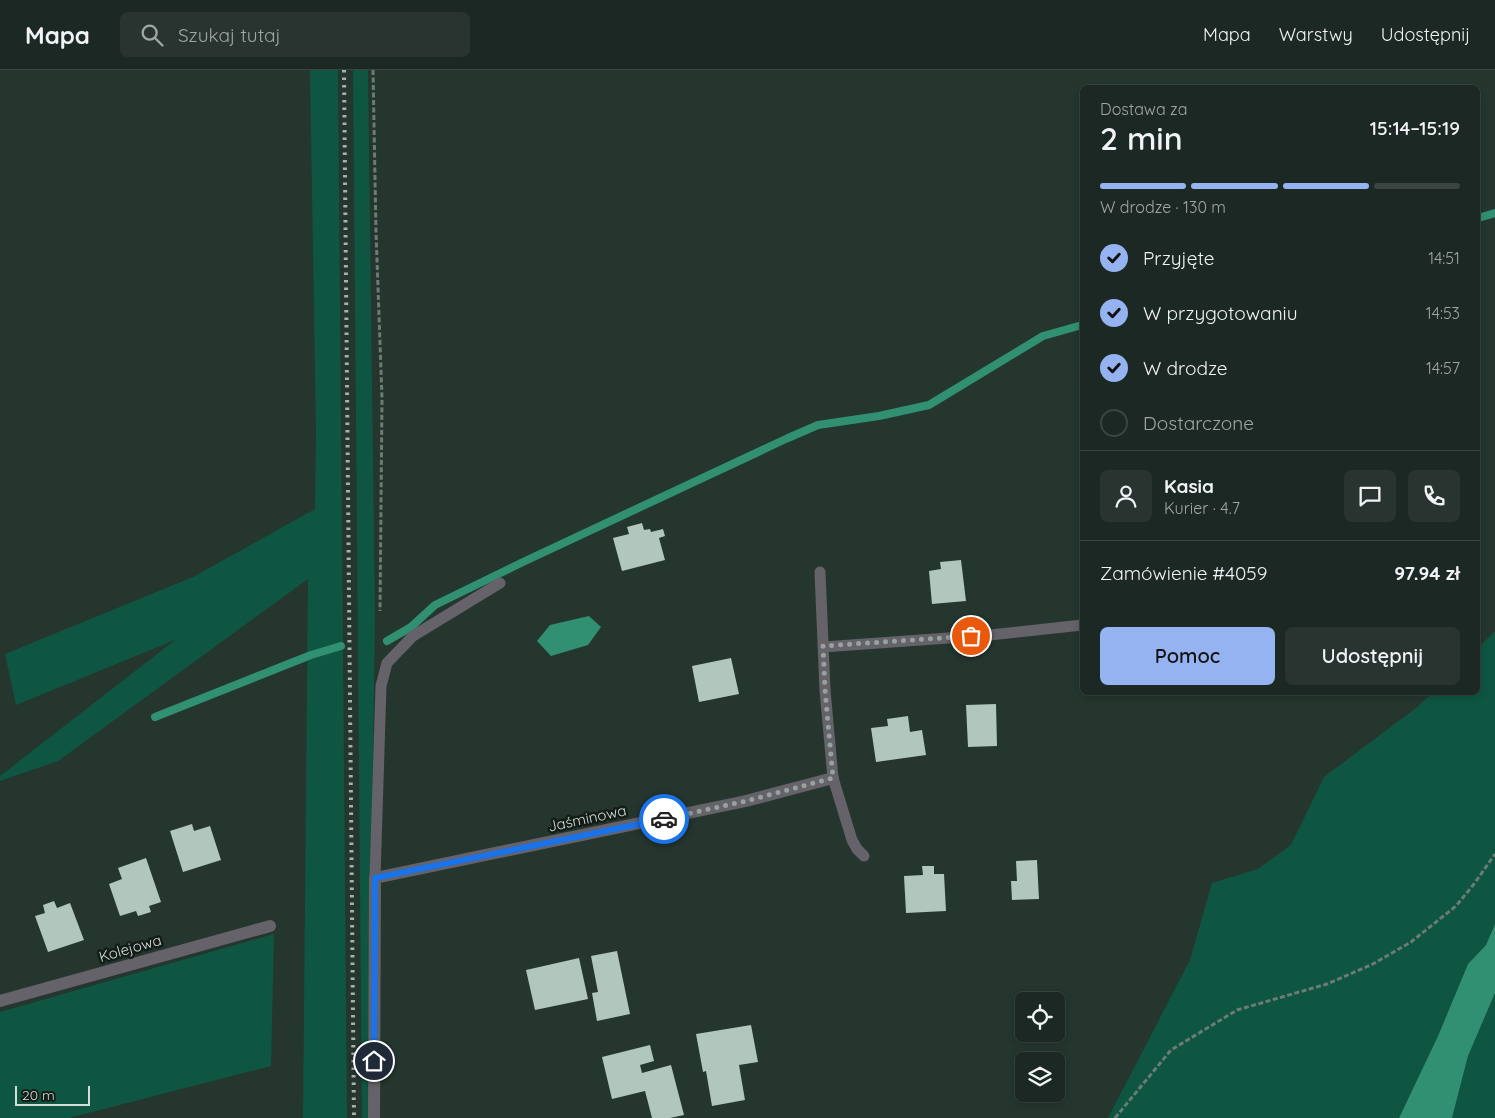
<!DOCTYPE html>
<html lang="pl">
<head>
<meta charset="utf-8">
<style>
	body { margin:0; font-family:Quicksand,sans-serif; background:#293430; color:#f1f3f6; height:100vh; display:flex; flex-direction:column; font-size:19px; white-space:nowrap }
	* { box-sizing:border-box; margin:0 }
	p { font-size:16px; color:#a0a6a6 }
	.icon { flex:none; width:28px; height:28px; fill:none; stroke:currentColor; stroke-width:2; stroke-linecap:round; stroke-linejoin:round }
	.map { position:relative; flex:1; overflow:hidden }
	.sheet { position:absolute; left:1080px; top:15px; width:400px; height:610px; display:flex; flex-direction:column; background:#1c2823; border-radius:8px; box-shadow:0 2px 8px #0003,0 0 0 1px #3a4441 }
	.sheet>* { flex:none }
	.controls { position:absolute; left:1015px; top:922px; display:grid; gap:10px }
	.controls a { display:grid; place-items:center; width:50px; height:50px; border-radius:8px; background:#1c2823; box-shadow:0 2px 8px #0003,0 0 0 1px #3a4441; font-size:25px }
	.scale { position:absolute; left:15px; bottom:12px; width:75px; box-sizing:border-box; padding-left:5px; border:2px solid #d2dcd8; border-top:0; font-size:14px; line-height:18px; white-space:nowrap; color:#d2dcd8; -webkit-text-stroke:4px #141c18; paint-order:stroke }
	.pin { position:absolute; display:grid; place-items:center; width:42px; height:42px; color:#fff; margin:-21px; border:2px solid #fff; border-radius:50%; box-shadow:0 1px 5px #0007 }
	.courier { position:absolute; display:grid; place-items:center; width:50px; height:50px; margin:-25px; border:4px solid #1a73e8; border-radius:50%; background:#fff; color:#222; box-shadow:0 1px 6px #0007 }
	.overview em { font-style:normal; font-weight:600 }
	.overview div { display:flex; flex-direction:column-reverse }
	.overview { display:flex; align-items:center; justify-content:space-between; height:85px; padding:0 20px }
	h1 { font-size:32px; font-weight:600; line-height:38px }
	.bar { display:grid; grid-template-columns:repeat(4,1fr); gap:8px 5px; align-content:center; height:60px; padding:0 20px }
	.bar i { height:6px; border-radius:4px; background:#3a4441 }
	.bar .selected { background:#95b2f1 }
	.bar p { grid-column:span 4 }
	.line { display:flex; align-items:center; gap:12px; padding:0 20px; border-top:1px solid #3a4441 }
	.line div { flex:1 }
	.round { display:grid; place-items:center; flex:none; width:52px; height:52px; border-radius:8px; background:#293430 }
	ol { padding:0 20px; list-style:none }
	li { display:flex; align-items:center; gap:15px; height:55px }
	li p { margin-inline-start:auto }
	li .icon { padding:5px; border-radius:50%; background:#95b2f1; color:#111; stroke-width:4 }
	li:last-child { color:#a0a6a6 }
	li i { width:28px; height:28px; border:2px solid #3a4441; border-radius:50% }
	.button { display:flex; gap:10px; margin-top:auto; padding:10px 20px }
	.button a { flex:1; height:58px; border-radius:8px; background:#95b2f1; color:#111; font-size:20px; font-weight:600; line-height:58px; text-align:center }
	.button a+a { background:#293430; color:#f1f3f6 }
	header { display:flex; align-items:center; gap:30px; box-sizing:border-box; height:70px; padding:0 25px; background:#1c2823; border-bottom:1px solid #3a4441 }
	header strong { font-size:24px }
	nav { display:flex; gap:28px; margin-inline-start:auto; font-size:18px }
	.search { width:350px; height:45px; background:#293430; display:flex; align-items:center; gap:12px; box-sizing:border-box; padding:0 18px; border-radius:8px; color:#a0a6a6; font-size:19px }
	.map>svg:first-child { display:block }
	.green { fill:#0e5641 }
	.water { fill:#319071 }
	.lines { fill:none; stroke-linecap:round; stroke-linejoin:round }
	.stream { stroke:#319071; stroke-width:8 }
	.building { fill:#b1c6bd }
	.path { stroke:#6c7b75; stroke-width:3; stroke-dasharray:5 2.5; stroke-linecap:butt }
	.service { stroke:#656269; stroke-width:11 }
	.minor { stroke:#656269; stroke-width:12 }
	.rail { stroke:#a6b2ad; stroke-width:4; stroke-dasharray:2.5 5; stroke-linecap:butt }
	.done { stroke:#95a29d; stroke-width:5; stroke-dasharray:0 9 }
	.route { stroke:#1a73e8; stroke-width:6 }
	.labels { text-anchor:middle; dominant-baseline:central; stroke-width:5; stroke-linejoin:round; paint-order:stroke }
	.street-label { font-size:15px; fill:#d2dcd8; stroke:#141c18 }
</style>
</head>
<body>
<header>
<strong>Mapa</strong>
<div class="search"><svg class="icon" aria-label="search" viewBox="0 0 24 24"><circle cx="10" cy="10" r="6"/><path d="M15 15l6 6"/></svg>Szukaj tutaj</div>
<nav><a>Mapa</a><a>Warstwy</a><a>Udostępnij</a></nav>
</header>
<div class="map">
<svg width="1495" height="1048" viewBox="0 0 1495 1048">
	<rect width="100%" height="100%" fill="#25362f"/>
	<!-- green -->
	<path class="green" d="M 310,0 L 338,0 L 347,1048 L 303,1048 L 308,509 L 58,691 L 0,711 L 0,706 L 175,570 L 16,635 L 5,584 L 193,507 L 315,439 L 316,363 Z
		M 353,0 L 368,0 L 375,547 L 372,762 L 370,1048 L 362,1048 Z
		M 1495,561 L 1495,854 L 1486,875 L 1468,894 L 1438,966 L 1399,1048 L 1108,1048 L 1190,890 L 1212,813 L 1258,799 L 1291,775 L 1324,707 L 1416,638 L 1432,623 L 1478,622 L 1478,578 Z
		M 274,864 L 271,996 L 69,1048 L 0,1048 L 0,942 Z
		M 1495,923 L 1495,1048 L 1452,1048 L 1468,986 Z"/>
	<!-- water -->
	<path class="water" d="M 589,546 L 601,557 L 588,575 L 551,586 L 537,571 L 550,555 Z
		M 1495,854 L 1495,923 L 1468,986 L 1452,1048 L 1399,1048 L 1438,966 L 1468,894 L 1486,875 Z"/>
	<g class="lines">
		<!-- stream -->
		<path class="stream" d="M 1478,148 L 1495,143
			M 387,571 L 411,557 L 435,535 L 523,492 L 788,368 L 818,355 L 879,346 L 929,335 L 1043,266 L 1082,255
			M 155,647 L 311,585 L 341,576"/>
	</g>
	<!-- building -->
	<path class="building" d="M 642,453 L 644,460 L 650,459 L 651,462 L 663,459 L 665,466 L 659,468 L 665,490 L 622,501 L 613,468 L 629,464 L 627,457 Z
		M 961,490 L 966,531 L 932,534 L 929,501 L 941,499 L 940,492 Z
		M 731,588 L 739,624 L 699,632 L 692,596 Z
		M 996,634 L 997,676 L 968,677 L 966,635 Z
		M 908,646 L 910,662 L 922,660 L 926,685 L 876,692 L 871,658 L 888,656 L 887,649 Z
		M 192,754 L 194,761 L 210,756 L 221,790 L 183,802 L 170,761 Z
		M 146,788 L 161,832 L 149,836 L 151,842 L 138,846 L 136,841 L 120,846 L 109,814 L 122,809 L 118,798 Z
		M 1037,790 L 1039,829 L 1012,830 L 1011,811 L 1017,811 L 1016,791 Z
		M 922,796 L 934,796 L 934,804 L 944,804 L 946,841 L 906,843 L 904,806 L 923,805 Z
		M 54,831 L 57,838 L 70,833 L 84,870 L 48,882 L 35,846 L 45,843 L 43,835 Z
		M 617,881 L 630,944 L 597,951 L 592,923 L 598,922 L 591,886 Z
		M 579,888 L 588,929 L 535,940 L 526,900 Z
		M 751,955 L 758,992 L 739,995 L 745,1030 L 712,1036 L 706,1001 L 703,1002 L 696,964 Z
		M 650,975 L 654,991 L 640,995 L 642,1003 L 671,995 L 684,1045 L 670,1048 L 652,1048 L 645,1021 L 612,1029 L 602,987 Z"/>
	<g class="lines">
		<!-- path -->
		<path class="path" d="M 373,0 L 376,162 L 382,328 L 380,541
			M 1115,1048 L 1171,980 L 1237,940 L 1327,914 L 1371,895 L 1411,872 L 1456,836 L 1474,814 L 1495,784"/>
		<!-- service -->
		<path class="service" d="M 820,502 L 825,620 L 833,708 L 852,770 L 857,779 L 864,786
			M 823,577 L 990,565 L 1082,555
			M 375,808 L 381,616 L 387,593 L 413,566 L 500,513"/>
		<!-- minor -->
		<path class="minor" d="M 0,931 L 270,856
			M 374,1048 L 375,808 L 746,731 L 833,708"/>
		<!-- rail -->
		<path class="rail" d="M 344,0 L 354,1048"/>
	</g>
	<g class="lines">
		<!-- done -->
		<path class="done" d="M 664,749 L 746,731 L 833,708 L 825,620 L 823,576 L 971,566"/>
		<!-- route -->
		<path class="route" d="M 374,991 L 375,808 L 664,749"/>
	</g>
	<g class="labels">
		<!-- street labels -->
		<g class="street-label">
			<text transform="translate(587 748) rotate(-12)">Jaśminowa</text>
			<text transform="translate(130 878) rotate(-16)">Kolejowa</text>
		</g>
	</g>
</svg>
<div class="controls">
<a><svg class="icon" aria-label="locate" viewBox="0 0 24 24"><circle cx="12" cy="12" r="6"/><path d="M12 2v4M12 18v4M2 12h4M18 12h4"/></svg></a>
<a><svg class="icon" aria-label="layers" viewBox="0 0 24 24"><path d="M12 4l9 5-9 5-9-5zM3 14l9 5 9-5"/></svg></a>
</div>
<div class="scale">20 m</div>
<div class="pin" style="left:971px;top:566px;background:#ea580c"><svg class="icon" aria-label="bag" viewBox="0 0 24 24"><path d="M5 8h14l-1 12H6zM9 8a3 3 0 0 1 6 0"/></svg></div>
<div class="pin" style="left:374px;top:991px;background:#1f2937"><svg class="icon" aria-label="home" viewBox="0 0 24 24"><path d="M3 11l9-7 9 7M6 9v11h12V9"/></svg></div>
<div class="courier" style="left:664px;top:749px"><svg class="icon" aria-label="car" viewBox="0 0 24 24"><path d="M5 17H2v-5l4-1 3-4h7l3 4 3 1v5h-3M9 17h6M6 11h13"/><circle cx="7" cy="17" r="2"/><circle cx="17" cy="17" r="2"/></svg></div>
<section class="sheet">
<div class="overview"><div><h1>2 min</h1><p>Dostawa za</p></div><em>15:14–15:19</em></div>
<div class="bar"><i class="selected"></i><i class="selected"></i><i class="selected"></i><i></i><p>W drodze · 130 m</p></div>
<ol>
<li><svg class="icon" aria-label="check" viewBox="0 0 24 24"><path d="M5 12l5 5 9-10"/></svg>Przyjęte<p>14:51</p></li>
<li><svg class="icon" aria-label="check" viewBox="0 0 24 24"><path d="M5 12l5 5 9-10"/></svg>W przygotowaniu<p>14:53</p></li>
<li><svg class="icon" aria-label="check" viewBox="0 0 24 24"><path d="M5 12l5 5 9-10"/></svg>W drodze<p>14:57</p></li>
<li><i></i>Dostarczone</li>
</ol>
<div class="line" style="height:90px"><a class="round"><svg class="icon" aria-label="person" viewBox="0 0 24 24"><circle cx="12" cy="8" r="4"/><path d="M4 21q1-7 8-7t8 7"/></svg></a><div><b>Kasia</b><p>Kurier · 4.7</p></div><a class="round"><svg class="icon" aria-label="chat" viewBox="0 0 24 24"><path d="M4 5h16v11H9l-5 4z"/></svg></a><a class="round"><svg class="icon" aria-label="phone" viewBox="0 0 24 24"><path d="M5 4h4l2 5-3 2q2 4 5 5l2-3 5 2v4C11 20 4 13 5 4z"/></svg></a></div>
<div class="line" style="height:65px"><div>Zamówienie #4059</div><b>97.94 zł</b></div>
<div class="button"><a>Pomoc</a><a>Udostępnij</a></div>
</section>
</div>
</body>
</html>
